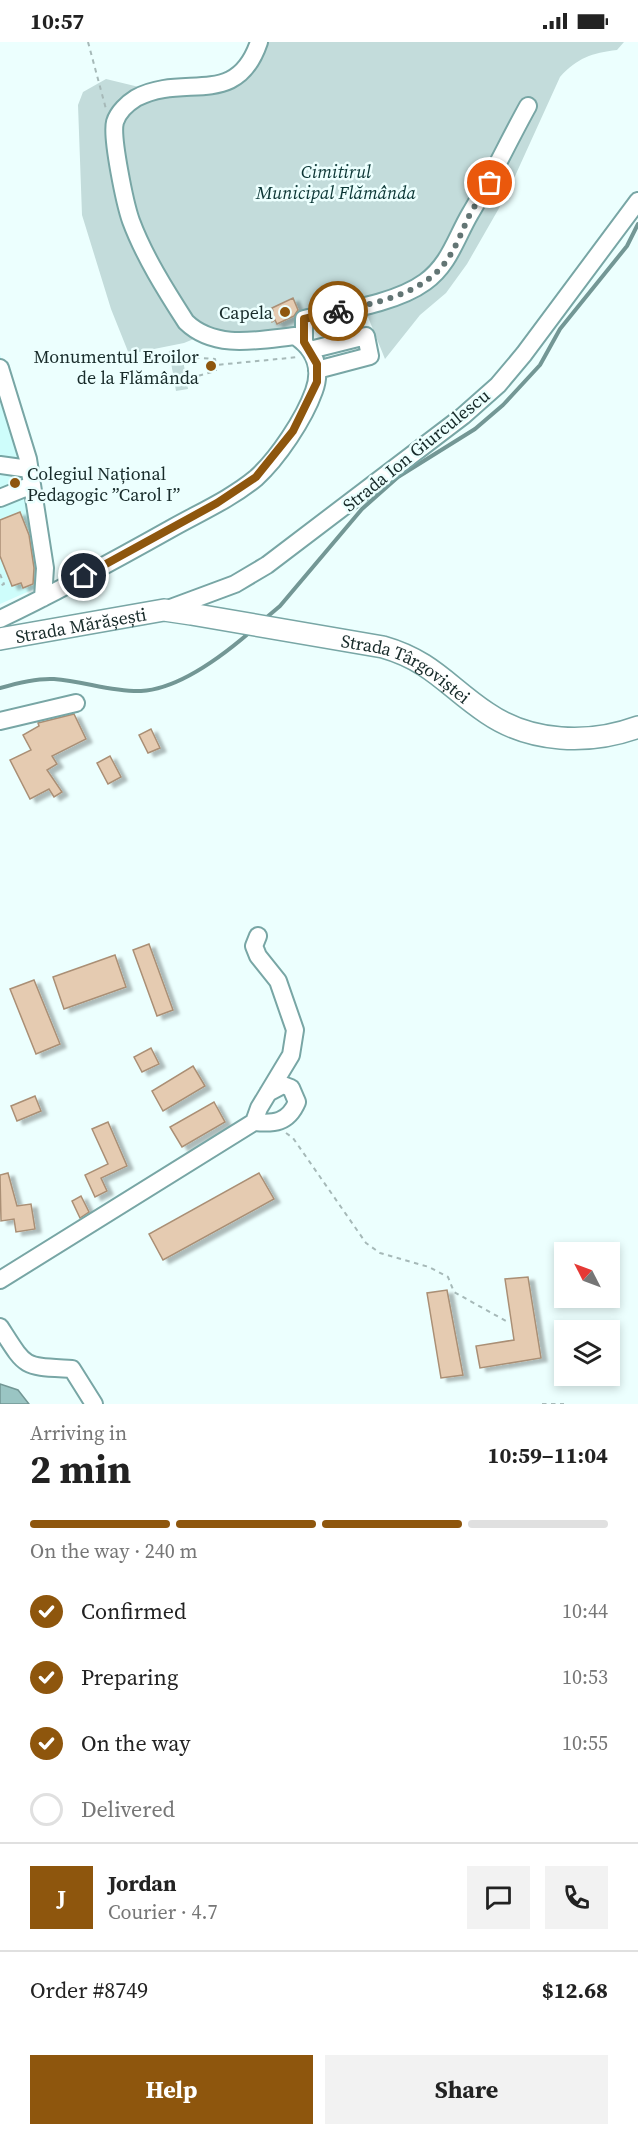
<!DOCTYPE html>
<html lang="en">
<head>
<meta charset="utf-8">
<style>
	body { margin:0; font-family:"Source Serif 4",serif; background:#f2f2f2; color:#222; height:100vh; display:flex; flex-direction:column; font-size:22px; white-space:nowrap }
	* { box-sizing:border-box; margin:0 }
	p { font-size:20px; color:#767676 }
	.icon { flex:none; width:33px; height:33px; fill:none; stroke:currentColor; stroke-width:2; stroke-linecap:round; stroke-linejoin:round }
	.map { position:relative; height:1362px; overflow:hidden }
	.side { display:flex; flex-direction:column; background:#fff; flex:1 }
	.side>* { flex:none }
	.needle { width:39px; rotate:312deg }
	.fabs { position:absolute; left:554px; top:1200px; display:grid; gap:12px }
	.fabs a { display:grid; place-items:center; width:66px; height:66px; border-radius:0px; background:#fff; box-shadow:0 3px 9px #0003; font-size:30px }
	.pin { position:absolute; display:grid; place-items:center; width:51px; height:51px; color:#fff; margin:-26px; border:3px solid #fff; border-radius:50%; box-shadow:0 2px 6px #0007 }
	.courier { position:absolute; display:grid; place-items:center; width:60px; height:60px; margin:-30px; border:4px solid #8e560d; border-radius:50%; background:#fff; color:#222; box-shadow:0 2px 8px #0007 }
	.head em { font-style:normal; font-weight:700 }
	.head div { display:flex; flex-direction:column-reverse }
	.head { display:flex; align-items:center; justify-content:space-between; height:102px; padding:0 30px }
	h1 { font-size:39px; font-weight:700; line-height:45px }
	.bar { display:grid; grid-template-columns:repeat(4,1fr); gap:9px 6px; align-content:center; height:72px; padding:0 30px }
	.bar i { height:8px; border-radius:4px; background:#e0e0e0 }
	.bar .on { background:#8e560d }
	.bar p { grid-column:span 4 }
	.line { display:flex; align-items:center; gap:15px; padding:0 30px; border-top:2px solid #e0e0e0 }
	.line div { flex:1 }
	.round { display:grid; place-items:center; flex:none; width:63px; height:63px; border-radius:0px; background:#f2f2f2 }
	ol { padding:0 30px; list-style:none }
	li { display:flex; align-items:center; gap:18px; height:66px }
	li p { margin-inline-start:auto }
	li .icon { padding:6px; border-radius:50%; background:#8e560d; color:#fff; stroke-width:4 }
	li:last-child { color:#767676 }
	li i { width:33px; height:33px; border:3px solid #e0e0e0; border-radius:50% }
	.primary-button { display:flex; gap:12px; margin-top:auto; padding:12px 30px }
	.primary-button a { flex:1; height:69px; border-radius:0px; background:#8e560d; color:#fff; font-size:24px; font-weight:700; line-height:69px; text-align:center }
	.primary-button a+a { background:#f2f2f2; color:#222 }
	.status { display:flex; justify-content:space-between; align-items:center; height:42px; padding:0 30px; background:#fff; direction:ltr }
	.status svg { height:16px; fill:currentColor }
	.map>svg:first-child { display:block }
	.built { fill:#cefdfb }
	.green { fill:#c3dcdb }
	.water { fill:#9ac5c3; stroke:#739795; stroke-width:1.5 }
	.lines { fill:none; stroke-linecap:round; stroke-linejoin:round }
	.stream { stroke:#739795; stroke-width:4 }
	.building { fill:#e5cbb1; stroke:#aa8f75; stroke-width:1.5; filter:url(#shadow) }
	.minor-casing { stroke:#78a6a5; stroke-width:20 }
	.major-casing { stroke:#78a6a5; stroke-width:24 }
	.path { stroke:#a6b9b8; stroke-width:2; stroke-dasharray:4.5 4.5; stroke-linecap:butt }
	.minor { stroke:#fff; stroke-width:16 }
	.major { stroke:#fff; stroke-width:21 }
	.done { stroke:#627574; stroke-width:6; stroke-dasharray:0 10.8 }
	.route { stroke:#8e560d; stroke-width:8 }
	.poi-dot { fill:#8e560d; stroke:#ecfffe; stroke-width:2 }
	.labels { text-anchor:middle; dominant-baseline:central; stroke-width:5; stroke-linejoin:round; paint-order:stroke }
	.park-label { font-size:18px; font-style:italic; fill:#0a3534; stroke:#ecfffe }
	.poi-label { font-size:18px; fill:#182b2a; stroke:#ecfffe; text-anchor:end }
	.street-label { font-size:18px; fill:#182b2a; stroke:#ecfffe }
</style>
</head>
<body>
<div class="status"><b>10:57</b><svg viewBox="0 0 49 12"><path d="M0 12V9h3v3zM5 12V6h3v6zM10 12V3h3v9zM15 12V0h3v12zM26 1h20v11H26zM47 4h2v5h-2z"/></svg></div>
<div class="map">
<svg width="638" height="1362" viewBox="0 0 638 1362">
	<defs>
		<filter id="shadow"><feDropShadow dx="6" dy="3.5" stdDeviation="1.5" flood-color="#0004"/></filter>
	</defs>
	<rect width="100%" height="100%" fill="#ecfffe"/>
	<!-- built -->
	<path class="built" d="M 0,313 L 7,331 L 52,539 L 0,562 Z"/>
	<!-- green -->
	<path class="green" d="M 264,0 L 624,0 L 617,8 C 592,11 577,16 560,35 L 506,154 L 467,222 L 446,251 L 420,273 L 385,317 L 368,275 L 309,287 L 201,294 L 184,301 L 129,312 L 111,267 L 82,173 L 78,63 L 83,50 L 106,37 L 139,45 L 171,40 L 224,46 Z
		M 181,306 L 188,347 L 176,349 L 169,309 Z"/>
	<!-- water -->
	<path class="water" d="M 0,1342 L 18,1348 L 29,1362 L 0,1362 Z"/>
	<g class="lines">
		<!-- stream -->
		<path class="stream" d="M 267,575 L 280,564 L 362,467 L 398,435 L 475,387 L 503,363 L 540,323 L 560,287 L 627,204 L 638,182
			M 0,646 C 17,641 36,636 54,637 C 84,639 111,650 141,649 C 179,647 221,615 249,591"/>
	</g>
	<!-- building -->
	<path class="building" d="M 293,256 L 298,268 L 294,274 L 277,282 L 275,278 L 272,280 L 268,271 L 273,269 L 272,266 Z
		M 20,470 L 29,493 L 34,526 L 33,542 L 23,546 L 21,541 L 12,544 L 0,514 L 0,478 Z
		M 74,672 L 86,697 L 52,714 L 57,722 L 47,728 L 62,750 L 54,755 L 49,747 L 30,757 L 10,718 L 31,708 L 23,693 L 39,684 L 38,681 Z
		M 151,687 L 160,706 L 148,711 L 139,693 Z
		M 110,714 L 121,735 L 108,742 L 97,721 Z
		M 149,902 L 173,968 L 157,974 L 133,908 Z
		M 115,913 L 126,945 L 64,967 L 53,935 Z
		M 34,938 L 60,1002 L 36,1012 L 10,947 Z
		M 151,1006 L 159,1022 L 142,1030 L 134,1015 Z
		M 193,1024 L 205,1044 L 163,1069 L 152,1049 Z
		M 35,1054 L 41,1069 L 17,1079 L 11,1064 Z
		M 214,1060 L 225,1080 L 182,1105 L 170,1085 Z
		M 108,1080 L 127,1124 L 101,1136 L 107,1149 L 95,1155 L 85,1133 L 108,1122 L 92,1087 Z
		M 8,1131 L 17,1164 L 31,1162 L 35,1187 L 16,1190 L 14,1177 L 1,1179 L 0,1133 Z
		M 259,1131 L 274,1157 L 163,1218 L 149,1192 Z
		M 81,1154 L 89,1170 L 80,1176 L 72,1159 Z
		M 528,1235 L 541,1316 L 480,1326 L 476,1304 L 514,1298 L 505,1237 Z
		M 447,1248 L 463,1333 L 441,1336 L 427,1251 Z"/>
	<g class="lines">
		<!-- minor casing -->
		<g class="minor-casing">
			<path id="minor" d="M 304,300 L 304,277 C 340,269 395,262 425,240 C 449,223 456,196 470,172 C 491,137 508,100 528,64
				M 310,308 L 366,294 L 370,314 L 317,328
				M 0,326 L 28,417 L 45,526 L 43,556
				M 0,423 L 29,427
				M 0,456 L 32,443
				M 165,568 L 235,542 L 267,523 L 463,374 L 498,343 L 524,312 L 638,159
				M 0,577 C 59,549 117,517 174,485 C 201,470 232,456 256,436 C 278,416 304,377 314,349 C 322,327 315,307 295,294 C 258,298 215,308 186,280 C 166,249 144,214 131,179 C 125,162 111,95 115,80 C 118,70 128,61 136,56 C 185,30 236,68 259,0
				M 0,679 L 76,661
				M 254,1080 C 274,1082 288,1081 297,1060 L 291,1046 L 283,1043 L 268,1051
				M 0,1238 L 254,1080 L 259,1066 L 291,1013 L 295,988 L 278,939 L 258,914 L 254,904 L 258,894
				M 0,1285 C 27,1327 22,1324 72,1327 L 94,1362"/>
		</g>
		<!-- major casing -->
		<g class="major-casing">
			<g id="major">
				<path id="s1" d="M 0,597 L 164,568 L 191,572 L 383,605 C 432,619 448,645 487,671 C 531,701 589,703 638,685"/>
			</g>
		</g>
		<!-- path -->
		<path class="path" d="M 88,0 L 106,67
			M 186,315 L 215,317 L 216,323
			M 190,336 L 216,329 L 216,323 L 299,315
			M 0,532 L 4,542 L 0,544
			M 286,1091 L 293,1096 L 366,1201 L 380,1211 L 429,1225 L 448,1235 L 454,1250 L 506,1279
			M 542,1362 L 564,1362"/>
		<!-- minor -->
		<use href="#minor" class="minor"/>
		<!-- major -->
		<use href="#major" class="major"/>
	</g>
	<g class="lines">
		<!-- done -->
		<path class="done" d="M 338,269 C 371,262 414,254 439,228 C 453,213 460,194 468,176 C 474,164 483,152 490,141"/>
		<!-- route -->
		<path class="route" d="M 84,534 L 217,461 L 256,435 L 293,389 L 317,340 L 317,322 L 304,300 L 304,277 L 338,269"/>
	</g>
	<!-- markers -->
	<g class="poi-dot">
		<circle cx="285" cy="270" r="6"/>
		<circle cx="211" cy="324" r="6"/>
		<circle cx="15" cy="441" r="6"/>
	</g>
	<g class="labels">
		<!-- park labels -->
		<g class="park-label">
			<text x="336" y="129">Cimitirul<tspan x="336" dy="21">Municipal Flămânda</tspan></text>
		</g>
		<!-- poi labels -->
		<g class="poi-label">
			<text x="273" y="270">Capela</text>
			<text x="199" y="314">Monumentul Eroilor<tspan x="199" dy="21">de la Flămânda</tspan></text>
			<text x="27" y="431" text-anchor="start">Colegiul Național<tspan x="27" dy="21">Pedagogic ”Carol I”</tspan></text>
		</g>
		<!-- street labels -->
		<g class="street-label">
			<text transform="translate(416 408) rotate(-39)">Strada Ion Giurculescu</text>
			<text stroke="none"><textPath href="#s1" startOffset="82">Strada Mărășești</textPath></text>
			<text stroke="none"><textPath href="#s1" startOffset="418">Strada Târgoviștei</textPath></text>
		</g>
	</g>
</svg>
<div class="fabs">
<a><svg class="needle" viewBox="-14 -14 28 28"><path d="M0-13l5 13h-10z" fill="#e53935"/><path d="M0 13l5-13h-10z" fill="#767676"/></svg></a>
<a><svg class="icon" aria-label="layers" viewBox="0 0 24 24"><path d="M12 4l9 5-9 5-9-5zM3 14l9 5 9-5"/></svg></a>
</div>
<div class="pin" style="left:490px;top:141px;background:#ea580c"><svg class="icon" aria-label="bag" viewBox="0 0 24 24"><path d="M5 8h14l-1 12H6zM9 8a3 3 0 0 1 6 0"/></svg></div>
<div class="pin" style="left:84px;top:534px;background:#1f2937"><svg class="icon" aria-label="home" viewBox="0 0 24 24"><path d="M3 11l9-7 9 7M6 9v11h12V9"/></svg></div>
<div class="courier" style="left:338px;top:269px"><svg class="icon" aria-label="bike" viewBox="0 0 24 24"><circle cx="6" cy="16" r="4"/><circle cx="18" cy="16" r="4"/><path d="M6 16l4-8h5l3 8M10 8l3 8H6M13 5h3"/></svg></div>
</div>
<section class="side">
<div class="head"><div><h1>2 min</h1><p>Arriving in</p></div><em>10:59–11:04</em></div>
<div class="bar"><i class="on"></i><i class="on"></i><i class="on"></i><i></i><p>On the way · 240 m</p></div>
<ol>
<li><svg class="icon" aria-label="check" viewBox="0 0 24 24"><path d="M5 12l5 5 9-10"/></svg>Confirmed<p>10:44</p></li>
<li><svg class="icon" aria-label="check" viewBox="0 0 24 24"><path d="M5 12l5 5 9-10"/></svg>Preparing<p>10:53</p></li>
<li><svg class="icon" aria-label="check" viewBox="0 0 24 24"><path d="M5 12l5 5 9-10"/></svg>On the way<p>10:55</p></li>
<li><i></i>Delivered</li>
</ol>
<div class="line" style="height:108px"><b class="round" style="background:#8e560d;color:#fff">J</b><div><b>Jordan</b><p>Courier · 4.7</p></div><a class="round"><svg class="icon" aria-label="chat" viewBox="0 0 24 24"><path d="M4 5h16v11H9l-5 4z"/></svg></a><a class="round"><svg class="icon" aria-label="phone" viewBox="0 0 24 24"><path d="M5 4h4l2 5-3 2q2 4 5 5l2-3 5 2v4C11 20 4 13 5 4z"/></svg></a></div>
<div class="line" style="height:78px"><div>Order #8749</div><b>$12.68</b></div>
<div class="primary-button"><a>Help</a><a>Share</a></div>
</section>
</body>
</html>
